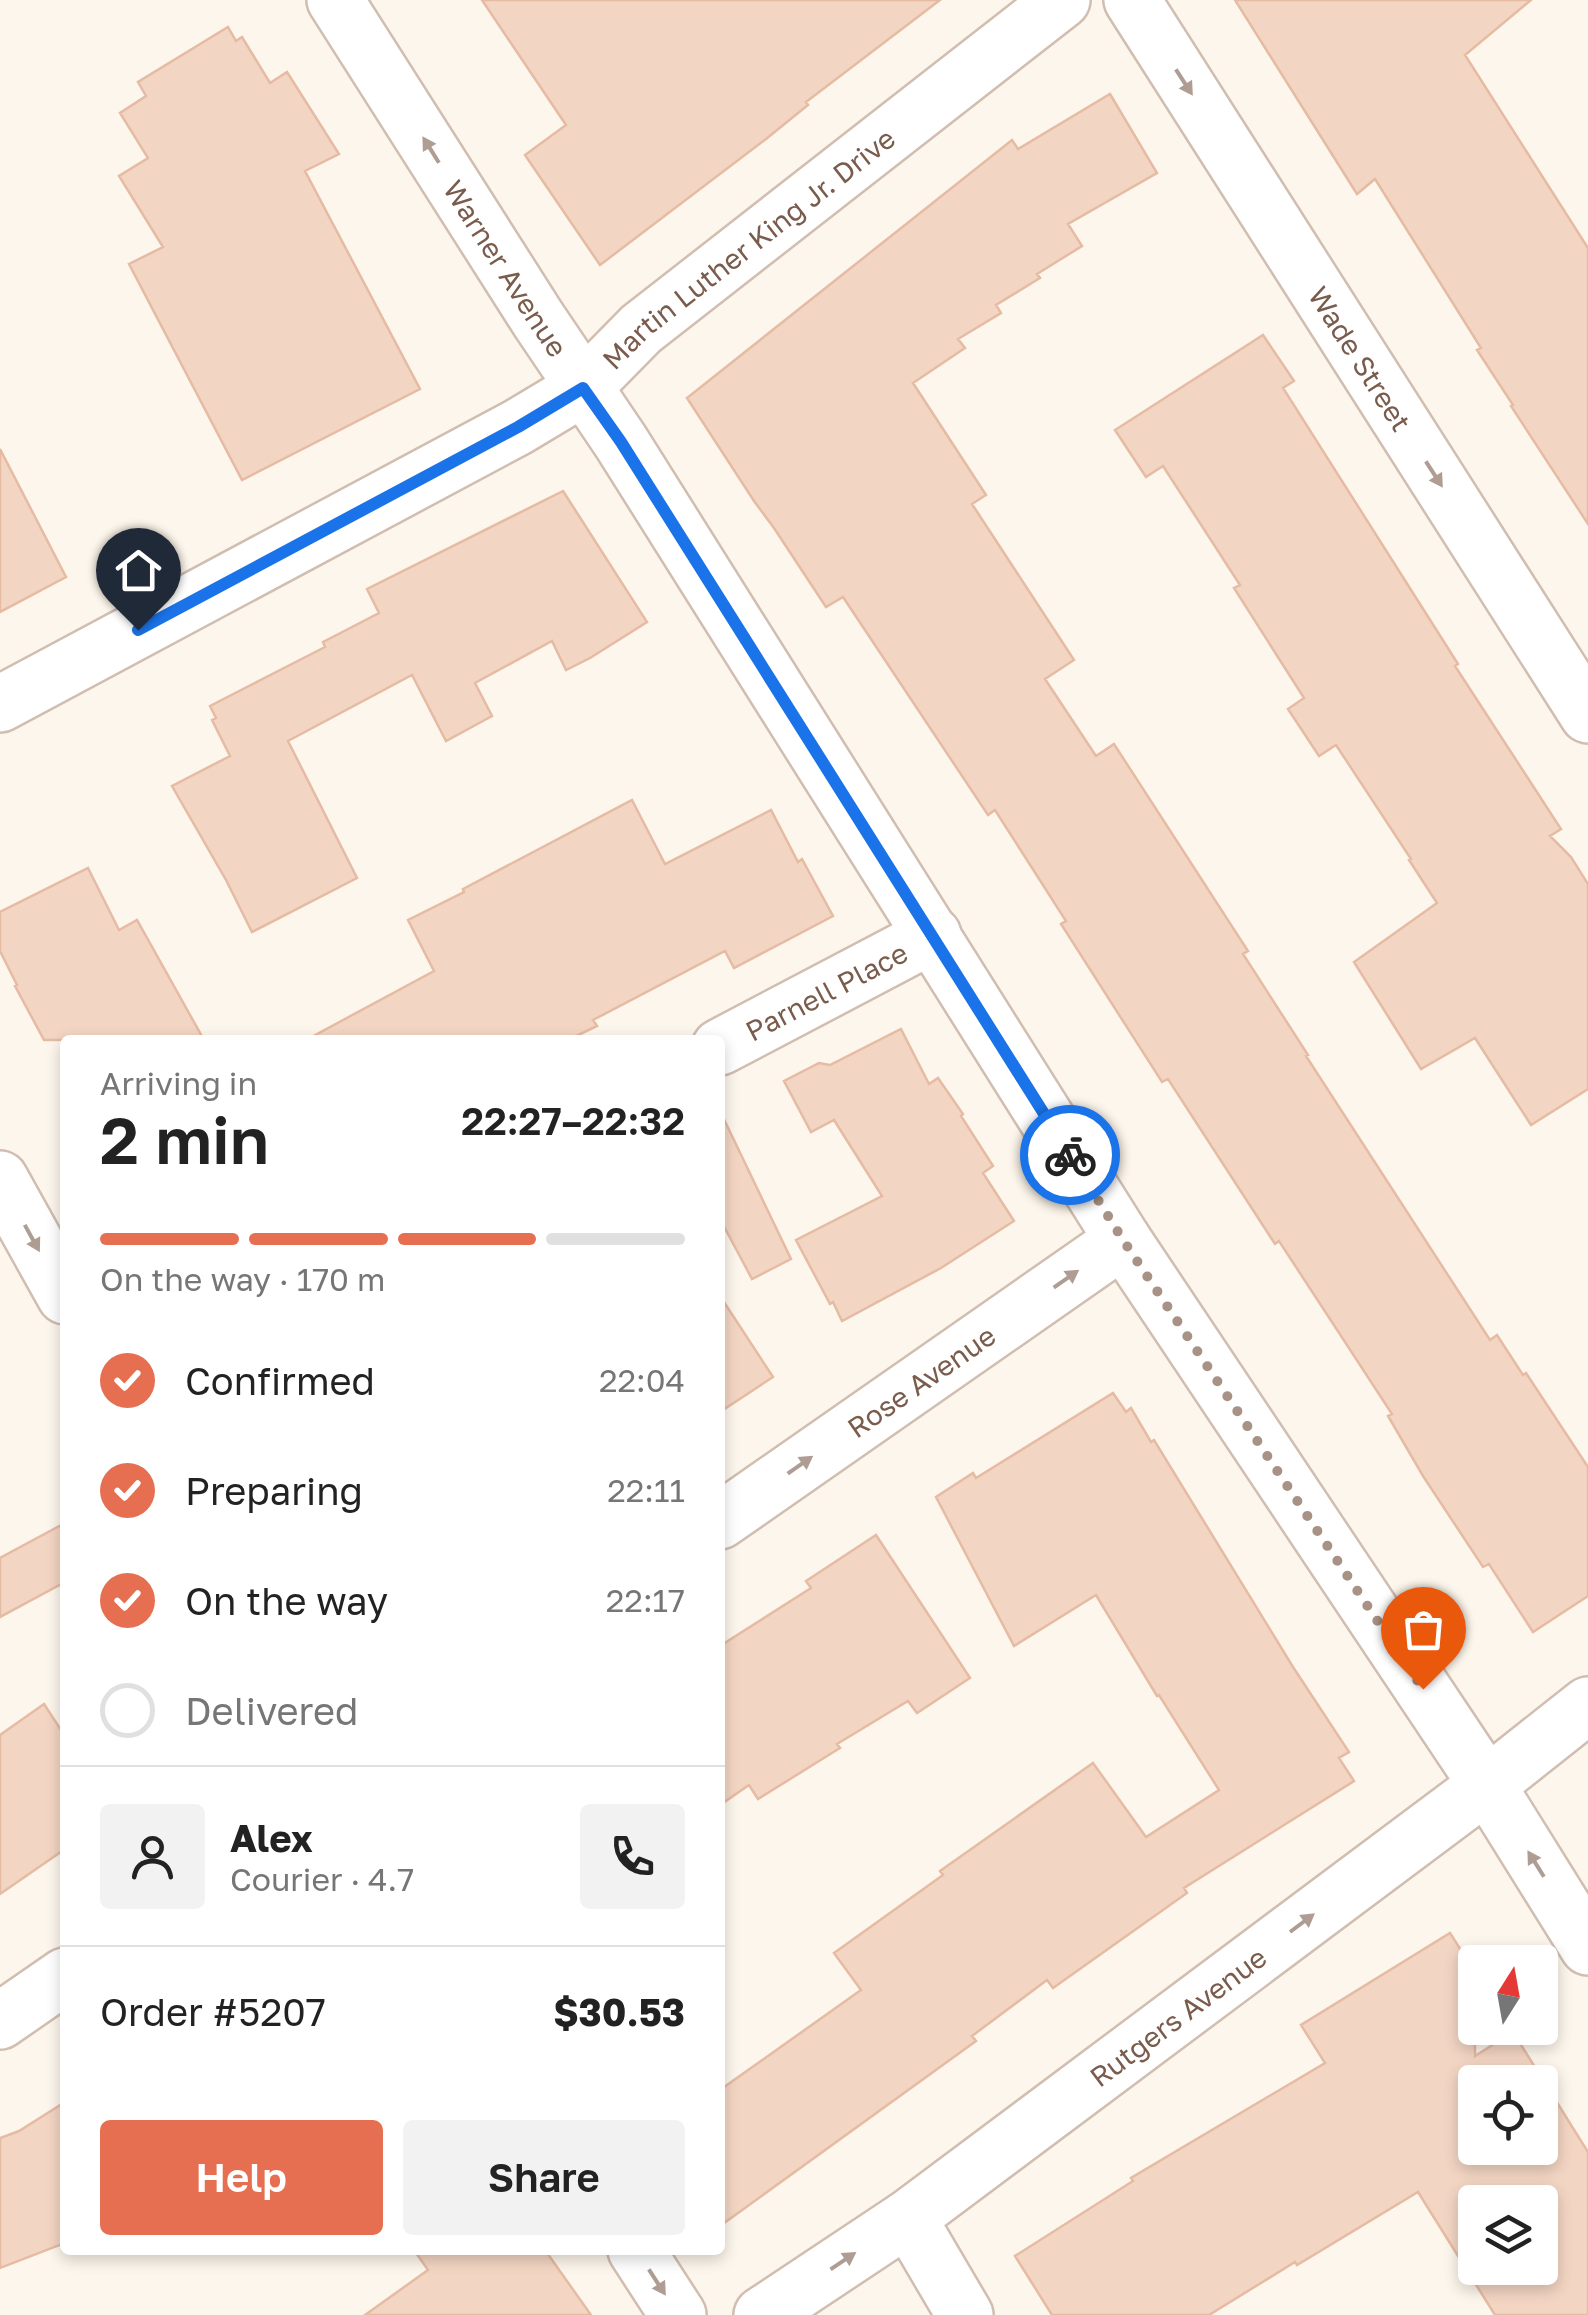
<!DOCTYPE html>
<html lang="en">
<head>
<meta charset="utf-8">
<style>
	body { margin:0; font-family:"Golos Text",sans-serif; background:#f2f2f2; color:#222; height:100vh; display:flex; flex-direction:column; font-size:38px; white-space:nowrap }
	* { box-sizing:border-box; margin:0 }
	p { font-size:32px; color:#767676 }
	.icon { flex:none; width:55px; height:55px; fill:none; stroke:currentColor; stroke-width:2; stroke-linecap:round; stroke-linejoin:round }
	.map { position:relative; flex:1; overflow:hidden }
	.sheet { position:absolute; left:60px; top:1035px; width:665px; height:1220px; display:flex; flex-direction:column; background:#fff; border-radius:10px; box-shadow:0 5px 15px #0003 }
	.sheet>* { flex:none }
	.needle { width:65px; rotate:11deg }
	.buttons { position:absolute; left:1458px; top:1945px; display:grid; gap:20px }
	.buttons a { display:grid; place-items:center; width:100px; height:100px; border-radius:10px; background:#fff; box-shadow:0 5px 15px #0003; font-size:50px }
	.pin { position:absolute; display:grid; place-items:center; width:85px; height:85px; color:#fff; margin:-102px -42px; border-radius:50% 50% 50% 0; rotate:-45deg; box-shadow:0 0 10px #0007 }
	.pin .icon { rotate:45deg }
	.courier { position:absolute; display:grid; place-items:center; width:100px; height:100px; margin:-50px; border:8px solid #1a73e8; border-radius:50%; background:#fff; color:#222; box-shadow:0 2px 12px #0007 }
	.summary em { font-style:normal; font-weight:600 }
	.summary div { display:flex; flex-direction:column-reverse }
	.summary { display:flex; align-items:center; justify-content:space-between; height:170px; padding:0 40px }
	h1 { font-size:65px; font-weight:600; line-height:75px }
	.bar { display:grid; grid-template-columns:repeat(4,1fr); gap:15px 10px; align-content:center; height:120px; padding:0 40px }
	.bar i { height:12px; border-radius:8px; background:#e0e0e0 }
	.bar .selected { background:#e76f51 }
	.bar p { grid-column:span 4 }
	.line { display:flex; align-items:center; gap:25px; padding:0 40px; border-top:2px solid #e0e0e0 }
	.line div { flex:1 }
	.round { display:grid; place-items:center; flex:none; width:105px; height:105px; border-radius:10px; background:#f2f2f2 }
	ol { padding:0 40px; list-style:none }
	li { display:flex; align-items:center; gap:30px; height:110px }
	li p { margin-inline-start:auto }
	li .icon { padding:10px; border-radius:50%; background:#e76f51; color:#fff; stroke-width:4 }
	li:last-child { color:#767676 }
	li i { width:55px; height:55px; border:5px solid #e0e0e0; border-radius:50% }
	.primary-button { display:flex; gap:20px; margin-top:auto; padding:20px 40px }
	.primary-button a { flex:1; height:115px; border-radius:10px; background:#e76f51; color:#fff; font-size:40px; font-weight:600; line-height:115px; text-align:center }
	.primary-button a+a { background:#f2f2f2; color:#222 }
	.map>svg:first-child { display:block }
	.building { fill:#f3d5c3; stroke:#e6bba3; stroke-width:2.5; fill-rule:evenodd }
	.lines { fill:none; stroke-linecap:round; stroke-linejoin:round }
	.minor-casing { stroke:#d1beb0; stroke-width:60 }
	.minor { stroke:#fff; stroke-width:55 }
	.oneway { fill:#af9d94 }
	.done { stroke:#a89285; stroke-width:10; stroke-dasharray:0 18 }
	.route { stroke:#1a73e8; stroke-width:12 }
	.labels { text-anchor:middle; dominant-baseline:central; stroke-width:9; stroke-linejoin:round; paint-order:stroke }
	.street-label { font-size:28px; fill:#7a5c4d; stroke:#fffaf3 }
</style>
</head>
<body>
<div class="map">
<svg width="1588" height="2315" viewBox="0 0 1588 2315">
	<rect width="100%" height="100%" fill="#fdf6ec"/>
	<!-- building -->
	<path class="building" d="M 482,0 L 940,0 L 806,102 L 808,105 L 766,139 L 600,265 L 525,155 L 566,125 Z
		M 1235,0 L 1531,0 L 1465,55 L 1588,248 L 1588,524 L 1511,406 L 1513,405 L 1477,350 L 1481,348 L 1375,179 L 1357,194 Z
		M 228,27 L 236,41 L 242,37 L 270,83 L 287,72 L 339,154 L 305,171 L 420,389 L 242,480 L 129,264 L 163,247 L 119,176 L 148,158 L 120,113 L 146,96 L 138,82 Z
		M 1110,94 L 1157,173 L 1068,224 L 1082,246 L 1037,274 L 1040,278 L 996,305 L 1001,313 L 958,339 L 965,348 L 913,383 L 986,495 L 972,504 L 1074,660 L 1045,679 L 1096,756 L 1114,744 L 1248,951 L 1243,954 L 1308,1055 L 1306,1056 L 1490,1340 L 1497,1335 L 1523,1375 L 1526,1373 L 1588,1467 L 1588,1596 L 1533,1632 L 1489,1564 L 1483,1567 L 1423,1476 L 1388,1416 L 1392,1414 L 1279,1241 L 1275,1244 L 1168,1079 L 1162,1082 L 1061,924 L 1066,921 L 995,810 L 988,815 L 843,597 L 826,607 L 774,528 L 754,501 L 687,398 L 1012,140 L 1018,149 Z
		M 1263,335 L 1294,381 L 1283,388 L 1458,664 L 1455,666 L 1561,829 L 1550,836 L 1571,857 L 1588,884 L 1588,1089 L 1531,1125 L 1475,1038 L 1421,1069 L 1354,962 L 1437,903 L 1409,860 L 1411,859 L 1336,745 L 1319,756 L 1288,709 L 1304,698 L 1234,588 L 1240,585 L 1163,466 L 1146,477 L 1115,430 Z
		M 0,449 L 66,577 L 0,612 Z
		M 563,491 L 647,622 L 590,658 L 566,670 L 552,641 L 475,683 L 492,716 L 446,741 L 412,675 L 288,741 L 357,878 L 252,932 L 226,880 L 172,786 L 230,756 L 212,720 L 216,718 L 210,706 L 325,647 L 323,642 L 379,613 L 367,589 Z
		M 632,800 L 665,864 L 771,810 L 798,862 L 802,859 L 833,916 L 734,968 L 725,951 L 593,1020 L 597,1026 L 568,1040 L 306,1040 L 434,971 L 408,920 L 464,892 L 463,889 Z
		M 88,868 L 119,930 L 137,920 L 204,1040 L 44,1040 L 15,986 L 17,985 L 0,951 L 0,912 Z
		M 901,1029 L 929,1084 L 938,1078 L 963,1114 L 961,1116 L 993,1166 L 983,1173 L 1014,1221 L 941,1268 L 842,1321 L 833,1302 L 830,1304 L 796,1240 L 882,1196 L 834,1120 L 811,1132 L 784,1081 L 819,1063 L 830,1065 Z
		M 720,1111 L 791,1259 L 752,1279 L 720,1219 Z
		M 720,1296 L 773,1377 L 720,1412 Z
		M 1113,1393 L 1126,1412 L 1131,1408 L 1151,1442 L 1154,1440 L 1293,1667 L 1349,1752 L 1339,1758 L 1354,1781 L 1184,1888 L 1187,1893 L 1053,1988 L 1047,1980 L 972,2036 L 976,2041 L 720,2226 L 720,2090 L 861,1990 L 834,1953 L 943,1875 L 940,1871 L 1093,1763 L 1146,1837 L 1219,1790 L 1159,1695 L 1157,1696 L 1096,1595 L 1014,1646 L 936,1497 L 973,1473 L 976,1478 Z
		M 65,1523 L 65,1582 L 0,1617 L 0,1558 Z
		M 876,1535 L 970,1678 L 917,1713 L 908,1701 L 837,1744 L 840,1748 L 758,1799 L 749,1785 L 720,1805 L 720,1646 L 811,1588 L 806,1581 Z
		M 44,1704 L 65,1736 L 65,1849 L 0,1894 L 0,1735 Z
		M 1450,1933 L 1475,1972 L 1475,2056 L 1513,2032 L 1588,2152 L 1588,2315 L 1495,2315 L 1418,2192 L 1297,2265 L 1295,2262 L 1209,2315 L 1052,2315 L 1015,2256 L 1133,2181 L 1131,2178 L 1325,2063 L 1301,2025 ZM 1475,2082 L 1540,2082 L 1540,2148 L 1475,2148 ZM 1475,2202 L 1540,2202 L 1540,2268 L 1475,2268 Z
		M 65,2102 L 65,2243 L 0,2268 L 0,2138 L 19,2131 Z
		M 414,2250 L 545,2250 L 591,2315 L 365,2315 L 428,2270 Z"/>
	<g class="lines">
		<!-- minor casing -->
		<g class="minor-casing">
			<g id="minor">
				<path id="s1" d="M 335,0 L 538,319 L 621,442 L 1123,1240 L 1487,1785 L 1588,1947"/>
				<path id="s2" d="M 1132,0 L 1588,715"/>
				<path id="s3" d="M 0,704 L 518,427 L 583,388 L 641,329 L 1062,0"/>
				<path id="s4" d="M 720,1047 L 933,935"/>
				<path d="M 0,1179 L 65,1296"/>
				<path id="s5" d="M 720,1521 L 1123,1240"/>
				<path d="M 0,2021 L 65,1976"/>
				<path d="M 908,2218 L 965,2315"/>
				<path d="M 636,2250 L 678,2315"/>
				<path id="s6" d="M 762,2315 L 908,2218 L 1487,1785 L 1588,1705"/>
			</g>
		</g>
		<!-- minor -->
		<use href="#minor" class="minor"/>
	</g>
	<!-- one-way arrows -->
	<defs><path id="oneway-solid" d="M-6-.8H1V-3.2L6.5 0L1 3.2V.8H-6Z" transform="scale(2.5)"/></defs>
	<g class="oneway">
		<use href="#oneway-solid" transform="translate(1184 82) rotate(57)"/>
		<use href="#oneway-solid" transform="translate(431 150) rotate(-122)"/>
		<use href="#oneway-solid" transform="translate(1434 474) rotate(57)"/>
		<use href="#oneway-solid" transform="translate(32 1238) rotate(61)"/>
		<use href="#oneway-solid" transform="translate(1066 1279) rotate(-35)"/>
		<use href="#oneway-solid" transform="translate(800 1465) rotate(-35)"/>
		<use href="#oneway-solid" transform="translate(1536 1864) rotate(-122)"/>
		<use href="#oneway-solid" transform="translate(1302 1923) rotate(-37)"/>
		<use href="#oneway-solid" transform="translate(843 2261) rotate(-34)"/>
		<use href="#oneway-solid" transform="translate(657 2282) rotate(57)"/>
	</g>
	<g class="lines">
		<!-- done -->
		<path class="done" d="M 1070,1155 L 1123,1240 L 1423,1689"/>
		<!-- route -->
		<path class="route" d="M 138,630 L 518,427 L 583,388 L 621,442 L 1070,1155"/>
	</g>
	<g class="labels">
		<!-- street labels -->
		<g class="street-label">
			<text stroke="none"><textPath href="#s3" startOffset="880">Martin Luther King Jr. Drive</textPath></text>
			<text stroke="none"><textPath href="#s1" startOffset="318">Warner Avenue</textPath></text>
			<text stroke="none"><textPath href="#s2" startOffset="425">Wade Street</textPath></text>
			<text stroke="none"><textPath href="#s4" startOffset="120">Parnell Place</textPath></text>
			<text stroke="none"><textPath href="#s5" startOffset="245">Rose Avenue</textPath></text>
			<text stroke="none"><textPath href="#s6" startOffset="512">Rutgers Avenue</textPath></text>
		</g>
	</g>
</svg>
<div class="buttons">
<a><svg class="needle" viewBox="-14 -14 28 28"><path d="M0-13l5 13h-10z" fill="#e53935"/><path d="M0 13l5-13h-10z" fill="#767676"/></svg></a>
<a><svg class="icon" aria-label="locate" viewBox="0 0 24 24"><circle cx="12" cy="12" r="6"/><path d="M12 2v4M12 18v4M2 12h4M18 12h4"/></svg></a>
<a><svg class="icon" aria-label="layers" viewBox="0 0 24 24"><path d="M12 4l9 5-9 5-9-5zM3 14l9 5 9-5"/></svg></a>
</div>
<div class="pin" style="left:1423px;top:1689px;background:#ea580c"><svg class="icon" aria-label="bag" viewBox="0 0 24 24"><path d="M5 8h14l-1 12H6zM9 8a3 3 0 0 1 6 0"/></svg></div>
<div class="pin" style="left:138px;top:630px;background:#1f2937"><svg class="icon" aria-label="home" viewBox="0 0 24 24"><path d="M3 11l9-7 9 7M6 9v11h12V9"/></svg></div>
<div class="courier" style="left:1070px;top:1155px"><svg class="icon" aria-label="bike" viewBox="0 0 24 24"><circle cx="6" cy="16" r="4"/><circle cx="18" cy="16" r="4"/><path d="M6 16l4-8h5l3 8M10 8l3 8H6M13 5h3"/></svg></div>
<section class="sheet">
<div class="summary"><div><h1>2 min</h1><p>Arriving in</p></div><em>22:27–22:32</em></div>
<div class="bar"><i class="selected"></i><i class="selected"></i><i class="selected"></i><i></i><p>On the way · 170 m</p></div>
<ol>
<li><svg class="icon" aria-label="check" viewBox="0 0 24 24"><path d="M5 12l5 5 9-10"/></svg>Confirmed<p>22:04</p></li>
<li><svg class="icon" aria-label="check" viewBox="0 0 24 24"><path d="M5 12l5 5 9-10"/></svg>Preparing<p>22:11</p></li>
<li><svg class="icon" aria-label="check" viewBox="0 0 24 24"><path d="M5 12l5 5 9-10"/></svg>On the way<p>22:17</p></li>
<li><i></i>Delivered</li>
</ol>
<div class="line" style="height:180px"><a class="round"><svg class="icon" aria-label="person" viewBox="0 0 24 24"><circle cx="12" cy="8" r="4"/><path d="M4 21q1-7 8-7t8 7"/></svg></a><div><b>Alex</b><p>Courier · 4.7</p></div><a class="round"><svg class="icon" aria-label="phone" viewBox="0 0 24 24"><path d="M5 4h4l2 5-3 2q2 4 5 5l2-3 5 2v4C11 20 4 13 5 4z"/></svg></a></div>
<div class="line" style="height:130px"><div>Order #5207</div><b>$30.53</b></div>
<div class="primary-button"><a>Help</a><a>Share</a></div>
</section>
</div>
</body>
</html>
